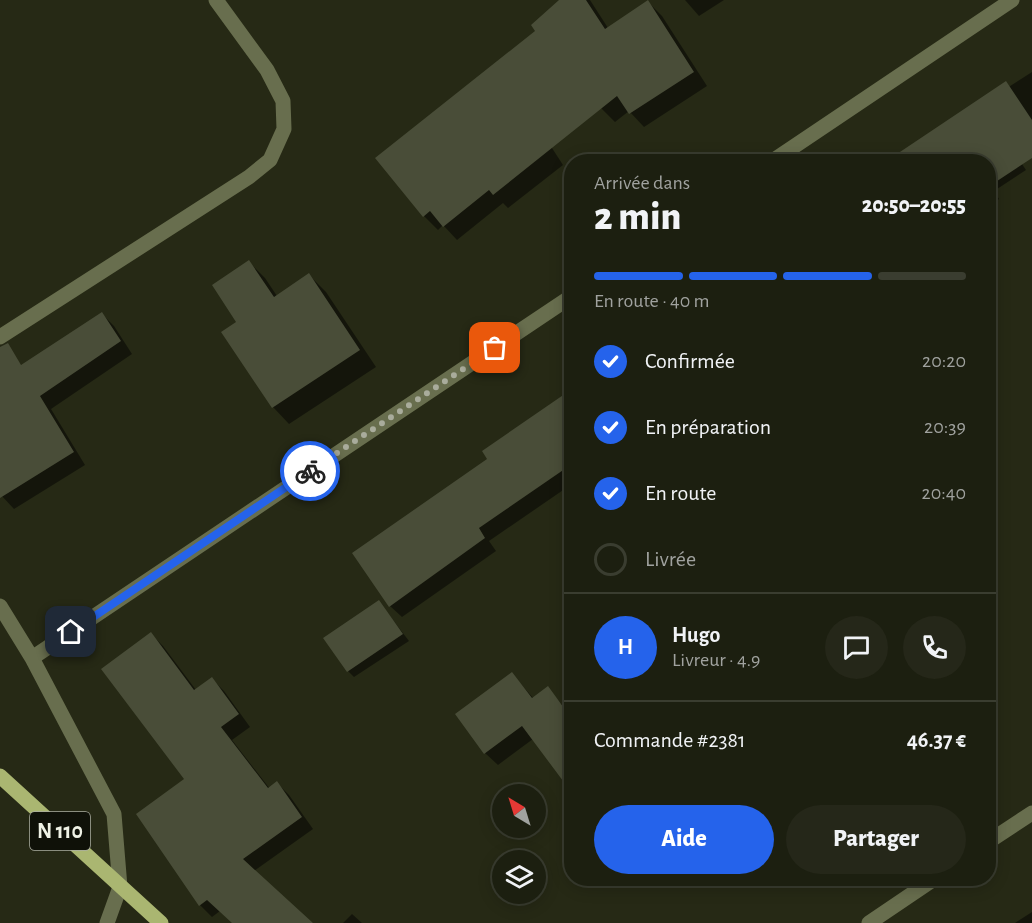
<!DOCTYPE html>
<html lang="fr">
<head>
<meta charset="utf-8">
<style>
	body { margin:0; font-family:"Alegreya Sans",sans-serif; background:#252719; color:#f1f3f6; height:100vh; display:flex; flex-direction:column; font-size:22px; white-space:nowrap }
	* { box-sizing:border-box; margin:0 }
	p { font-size:20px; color:#a0a29f }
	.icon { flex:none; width:33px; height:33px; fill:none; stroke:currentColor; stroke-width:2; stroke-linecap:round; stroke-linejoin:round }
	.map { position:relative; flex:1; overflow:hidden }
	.details { position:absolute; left:564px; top:154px; width:432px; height:732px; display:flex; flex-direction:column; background:#1c1f10; border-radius:24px; box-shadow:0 3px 15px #0003,0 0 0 2px #3a3d30 }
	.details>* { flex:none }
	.needle { width:39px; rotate:322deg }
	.buttons { position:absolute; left:492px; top:784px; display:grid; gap:12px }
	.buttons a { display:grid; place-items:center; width:54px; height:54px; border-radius:50%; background:#1c1f10; box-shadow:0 3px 15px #0003,0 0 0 2px #3a3d30; font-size:30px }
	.pin { position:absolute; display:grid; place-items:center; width:51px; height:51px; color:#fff; margin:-26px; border-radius:12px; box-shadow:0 3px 9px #0006 }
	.courier { position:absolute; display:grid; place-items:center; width:60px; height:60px; margin:-30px; border:4px solid #2563eb; border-radius:50%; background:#fff; color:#222; box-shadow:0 2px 8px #0007 }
	.summary em { font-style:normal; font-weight:800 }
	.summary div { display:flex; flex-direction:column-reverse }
	.summary { display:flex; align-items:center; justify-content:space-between; height:102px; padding:0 30px }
	h1 { font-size:39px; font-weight:800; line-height:45px }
	.bar { display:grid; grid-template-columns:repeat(4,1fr); gap:9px 6px; align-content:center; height:72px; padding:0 30px }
	.bar i { height:8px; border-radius:4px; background:#3a3d30 }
	.bar .on { background:#2563eb }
	.bar p { grid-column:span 4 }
	.line { display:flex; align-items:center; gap:15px; padding:0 30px; border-top:2px solid #3a3d30 }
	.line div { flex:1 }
	.round { display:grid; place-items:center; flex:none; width:63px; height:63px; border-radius:32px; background:#252719 }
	ol { padding:0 30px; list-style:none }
	li { display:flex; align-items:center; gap:18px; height:66px }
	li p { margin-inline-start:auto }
	li .icon { padding:6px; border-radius:50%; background:#2563eb; color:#fff; stroke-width:4 }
	li:last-child { color:#a0a29f }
	li i { width:33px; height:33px; border:3px solid #3a3d30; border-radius:50% }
	.primary-button { display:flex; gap:12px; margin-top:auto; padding:12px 30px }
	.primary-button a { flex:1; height:69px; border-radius:36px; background:#2563eb; color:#fff; font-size:24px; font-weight:800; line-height:69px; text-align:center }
	.primary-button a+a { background:#252719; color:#f1f3f6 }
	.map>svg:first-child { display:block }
	.shadow { fill:#0007 }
	.building { fill:#494d38 }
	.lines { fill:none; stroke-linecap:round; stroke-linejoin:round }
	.service { stroke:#686e4e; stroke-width:15 }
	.minor { stroke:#686e4e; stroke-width:15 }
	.primary { stroke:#aab671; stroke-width:15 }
	.done { stroke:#a9ac9c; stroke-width:6; stroke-dasharray:0 10.8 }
	.route { stroke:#2563eb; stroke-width:8 }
	.labels { text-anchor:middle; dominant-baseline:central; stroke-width:4.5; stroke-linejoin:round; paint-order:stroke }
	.shield { fill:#0f1108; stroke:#acaea3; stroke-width:1.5 }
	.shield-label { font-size:22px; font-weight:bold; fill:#eff2e5 }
</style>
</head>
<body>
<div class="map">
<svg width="1032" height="923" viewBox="0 0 1032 923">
	<rect width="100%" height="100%" fill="#262915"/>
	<!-- shadow -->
	<path class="shadow" d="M 562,0 L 590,0 L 608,28 L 648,2 L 662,16 L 707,86 L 644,127 L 629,111 L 615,122 L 601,108 L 530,114 L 563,165 L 508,208 L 503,203 L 457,240 L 443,225 L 438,230 L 424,216 L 377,158 L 537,31 Z
		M 685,0 L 724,0 L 699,16 Z
		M 1032,72 L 1032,149 L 1018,158 L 1026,170 L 994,191 L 999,199 L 988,207 L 988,162 L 891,162 Z
		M 249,262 L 265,278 L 277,296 L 309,275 L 326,292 L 376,367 L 289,424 L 273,407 L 238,322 Z
		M 102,314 L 114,326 L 132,354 L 51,409 L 85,465 L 14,509 L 0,494 L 0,381 Z
		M 572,391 L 572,484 L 489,541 L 496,551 L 402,617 L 390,606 L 489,459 Z
		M 379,602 L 409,641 L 354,677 L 348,671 Z
		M 151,634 L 163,646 L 196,690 L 212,679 L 224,691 L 250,727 L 232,740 L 270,789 L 277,783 L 289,795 L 313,829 L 254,871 L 311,923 L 233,923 L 220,911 L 212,917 L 200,905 L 186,779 Z
		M 512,674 L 534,699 L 547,688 L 572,716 L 572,791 L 533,739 L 498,765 L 485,753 Z
		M 1032,912 L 1032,923 L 1015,923 Z
		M 352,914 L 362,923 L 343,923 Z"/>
	<!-- building -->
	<path class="building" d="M 559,0 L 586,0 L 605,29 L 648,0 L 694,72 L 629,114 L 617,96 L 493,195 L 489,190 L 443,227 L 430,211 L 423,217 L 375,158 L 535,31 L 531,25 Z
		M 1006,81 L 1032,120 L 1032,158 L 988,187 L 988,162 L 885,162 Z
		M 249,260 L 274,297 L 309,273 L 360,350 L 272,408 L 221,332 L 236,322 L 212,285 Z
		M 102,312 L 121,341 L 40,396 L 74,452 L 0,498 L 0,347 L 8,343 L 21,365 Z
		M 572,389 L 572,464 L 479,528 L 485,538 L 389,607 L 352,553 L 487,459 L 482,451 Z
		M 379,600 L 403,634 L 347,672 L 323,638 Z
		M 151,632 L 194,690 L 212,677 L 239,714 L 221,727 L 268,788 L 277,781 L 302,817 L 243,859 L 313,923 L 232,923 L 207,900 L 199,906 L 136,814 L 184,779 L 101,669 Z
		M 512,672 L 532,698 L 548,686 L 572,719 L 572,793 L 522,726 L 484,754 L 455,714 Z"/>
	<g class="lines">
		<!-- service -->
		<path class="service" d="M 988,842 L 1032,813
			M 869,923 L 934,879"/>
		<!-- minor -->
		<path class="minor" d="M 771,162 L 1012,0
			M 0,337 L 249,177 L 270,160 L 284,129 L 283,101 L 267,70 L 216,0
			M 0,606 L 32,658 L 114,814 L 120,887 L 107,923
			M 32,658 L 572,296"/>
		<!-- primary -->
		<path class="primary" d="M 0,776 L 161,923"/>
	</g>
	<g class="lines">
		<!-- done -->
		<path class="done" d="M 310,471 L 495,348"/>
		<!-- route -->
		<path class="route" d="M 71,632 L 310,471"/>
	</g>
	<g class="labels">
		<!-- shield labels -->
		<rect class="shield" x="30" y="812" width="60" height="38" rx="4.5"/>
		<g class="shield-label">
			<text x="60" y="831">N 110</text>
		</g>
	</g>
</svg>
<div class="buttons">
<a><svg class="needle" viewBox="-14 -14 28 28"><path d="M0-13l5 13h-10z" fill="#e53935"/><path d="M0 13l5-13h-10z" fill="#a0a29f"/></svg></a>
<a><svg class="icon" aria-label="layers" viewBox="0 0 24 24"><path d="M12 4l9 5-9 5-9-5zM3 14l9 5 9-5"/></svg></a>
</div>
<div class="pin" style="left:495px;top:348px;background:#ea580c"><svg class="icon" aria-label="bag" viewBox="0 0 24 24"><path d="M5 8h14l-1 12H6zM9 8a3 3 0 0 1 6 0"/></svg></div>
<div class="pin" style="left:71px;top:632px;background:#1f2937"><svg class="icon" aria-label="home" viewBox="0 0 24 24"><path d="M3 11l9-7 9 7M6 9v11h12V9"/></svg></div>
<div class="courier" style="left:310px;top:471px"><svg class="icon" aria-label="bike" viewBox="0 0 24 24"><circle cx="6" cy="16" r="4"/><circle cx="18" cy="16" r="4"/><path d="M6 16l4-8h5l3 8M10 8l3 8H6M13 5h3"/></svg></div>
<section class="details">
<div class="summary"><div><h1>2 min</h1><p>Arrivée dans</p></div><em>20:50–20:55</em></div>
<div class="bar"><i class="on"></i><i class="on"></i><i class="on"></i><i></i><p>En route · 40 m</p></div>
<ol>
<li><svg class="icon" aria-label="check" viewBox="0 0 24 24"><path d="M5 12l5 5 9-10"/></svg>Confirmée<p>20:20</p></li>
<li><svg class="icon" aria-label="check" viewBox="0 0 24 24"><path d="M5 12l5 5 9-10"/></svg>En préparation<p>20:39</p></li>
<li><svg class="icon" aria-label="check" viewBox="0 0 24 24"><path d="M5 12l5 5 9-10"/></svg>En route<p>20:40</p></li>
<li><i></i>Livrée</li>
</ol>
<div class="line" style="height:108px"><b class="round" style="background:#2563eb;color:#fff">H</b><div><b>Hugo</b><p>Livreur · 4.9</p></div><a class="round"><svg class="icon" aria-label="chat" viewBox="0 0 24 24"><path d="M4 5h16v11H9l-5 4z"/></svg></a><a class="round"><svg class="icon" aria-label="phone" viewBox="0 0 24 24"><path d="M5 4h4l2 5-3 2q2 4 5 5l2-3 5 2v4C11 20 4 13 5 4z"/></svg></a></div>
<div class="line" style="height:78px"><div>Commande #2381</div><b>46.37 €</b></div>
<div class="primary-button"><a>Aide</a><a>Partager</a></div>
</section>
</div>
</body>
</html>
